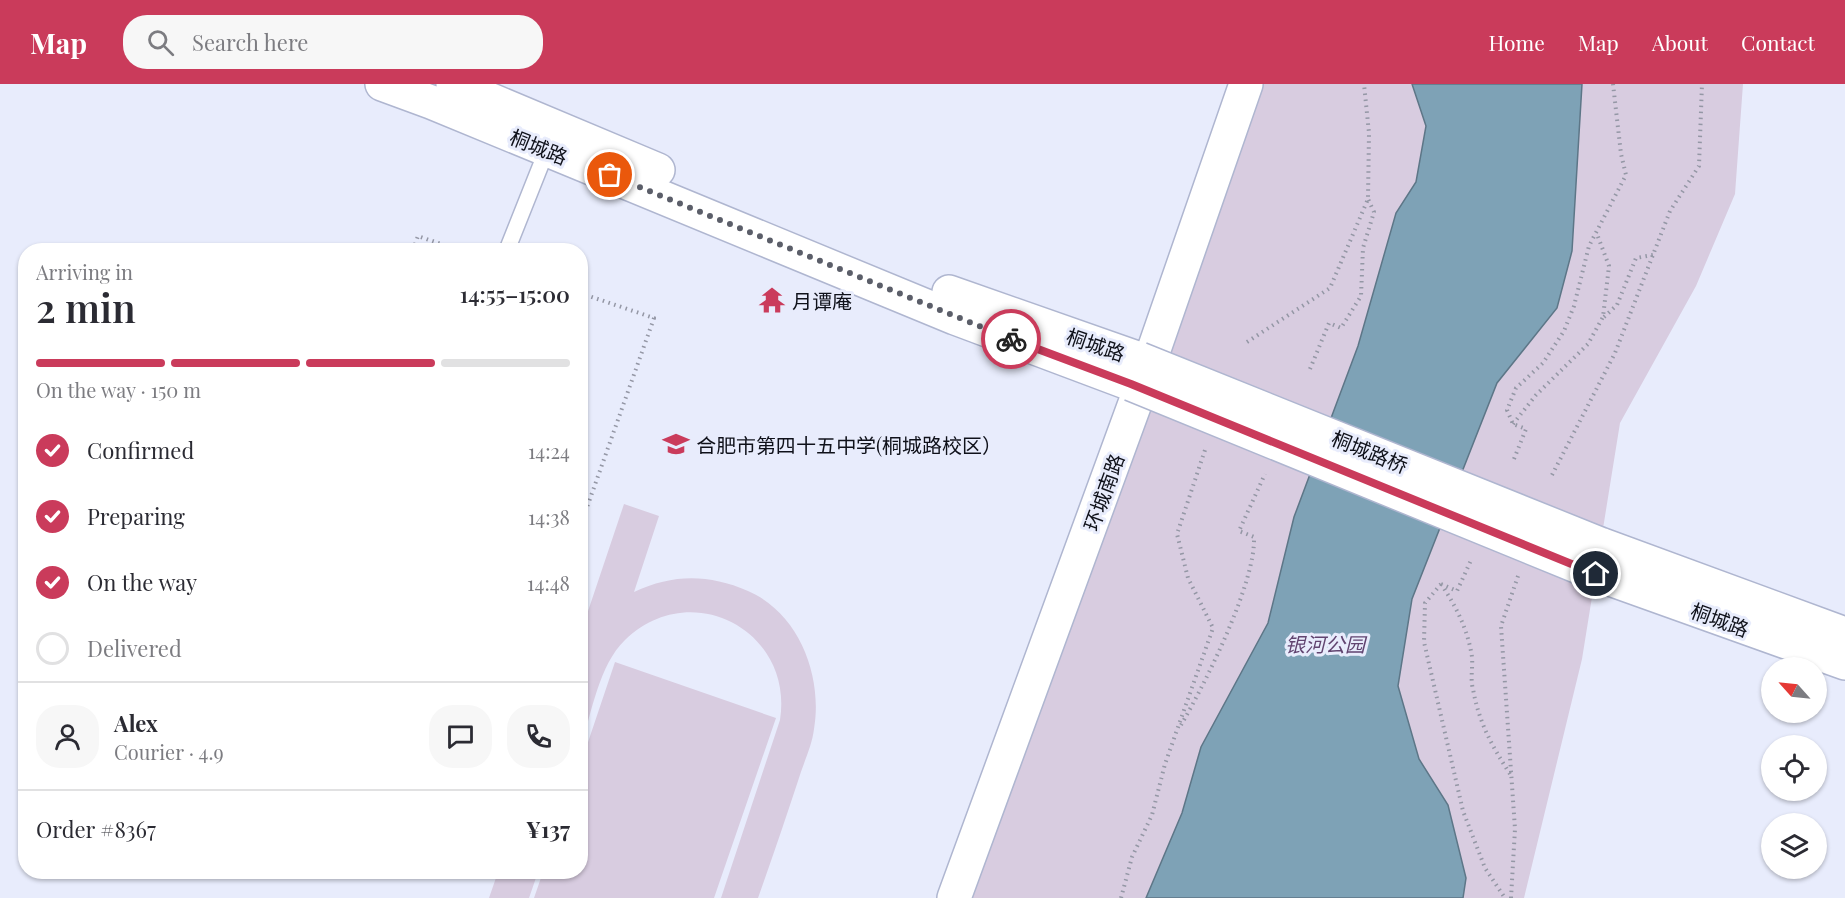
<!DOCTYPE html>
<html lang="en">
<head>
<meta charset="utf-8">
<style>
	body { margin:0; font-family:"Playfair Display","Noto Sans SC",serif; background:#f7f7f7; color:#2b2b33; height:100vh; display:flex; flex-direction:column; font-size:22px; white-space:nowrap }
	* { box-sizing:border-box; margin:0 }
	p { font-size:20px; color:#7c7c81 }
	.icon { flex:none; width:33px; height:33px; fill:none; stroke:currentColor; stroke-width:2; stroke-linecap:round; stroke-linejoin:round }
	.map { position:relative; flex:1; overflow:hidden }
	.sheet { position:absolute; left:18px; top:159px; width:570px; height:636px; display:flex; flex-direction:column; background:#fff; border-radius:24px; box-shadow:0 2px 4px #0004 }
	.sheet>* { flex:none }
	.needle { width:39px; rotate:297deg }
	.controls { position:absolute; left:1761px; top:573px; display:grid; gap:12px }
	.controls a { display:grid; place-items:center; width:66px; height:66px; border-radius:50%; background:#fff; box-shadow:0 2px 4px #0004; font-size:30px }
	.pin { position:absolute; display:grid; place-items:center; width:51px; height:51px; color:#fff; margin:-26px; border:3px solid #fff; border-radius:50%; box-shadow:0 2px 6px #0007 }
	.courier { position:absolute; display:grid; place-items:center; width:60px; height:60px; margin:-30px; border:4px solid #ca3b5b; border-radius:50%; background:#fff; color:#222; box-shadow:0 2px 8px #0007 }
	.overview em { font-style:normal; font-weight:600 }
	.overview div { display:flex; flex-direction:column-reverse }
	.overview { display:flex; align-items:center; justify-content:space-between; height:102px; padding:0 18px }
	h1 { font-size:39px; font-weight:600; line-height:45px }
	.bar { display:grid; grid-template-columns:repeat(4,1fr); gap:9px 6px; align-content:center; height:72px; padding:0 18px }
	.bar i { height:8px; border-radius:4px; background:#e1e1e2 }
	.bar .on { background:#ca3b5b }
	.bar p { grid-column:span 4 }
	.line { display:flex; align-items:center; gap:15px; padding:0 18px; border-top:2px solid #e1e1e2 }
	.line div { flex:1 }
	.round { display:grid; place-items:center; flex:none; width:63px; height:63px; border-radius:24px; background:#f7f7f7 }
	ol { padding:0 18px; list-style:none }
	li { display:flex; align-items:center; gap:18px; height:66px }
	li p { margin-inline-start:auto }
	li .icon { padding:6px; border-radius:50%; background:#ca3b5b; color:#fff; stroke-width:4 }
	li:last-child { color:#7c7c81 }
	li i { width:33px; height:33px; border:3px solid #e1e1e2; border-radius:50% }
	header { display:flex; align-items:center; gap:36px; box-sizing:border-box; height:84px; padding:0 30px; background:#ca3b5b; color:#fff }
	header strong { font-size:28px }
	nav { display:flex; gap:33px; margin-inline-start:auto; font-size:21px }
	.search { width:420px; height:54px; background:#f7f7f7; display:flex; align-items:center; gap:15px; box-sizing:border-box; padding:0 21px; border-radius:24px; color:#7c7c81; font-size:22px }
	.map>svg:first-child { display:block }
	.green { fill:#d8cce0 }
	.water { fill:#7ea2b6; stroke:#5d7687; stroke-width:1.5 }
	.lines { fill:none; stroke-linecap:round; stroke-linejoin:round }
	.lane-casing { stroke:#afb6d0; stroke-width:18 }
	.secondary-casing { stroke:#afb6d0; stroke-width:36 }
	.path { stroke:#9497a5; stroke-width:4; stroke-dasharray:1.5 4.5; stroke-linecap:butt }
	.lane { stroke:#fff; stroke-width:15 }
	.secondary { stroke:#fff; stroke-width:33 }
	.secondary-bridge-casing { stroke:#afb6d0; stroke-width:36; stroke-linecap:butt }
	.secondary-bridge { stroke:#fff; stroke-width:33 }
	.done { stroke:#5b5e69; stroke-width:6; stroke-dasharray:0 10.8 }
	.route { stroke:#ca3b5b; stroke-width:8 }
	.labels { text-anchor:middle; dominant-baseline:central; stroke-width:6; stroke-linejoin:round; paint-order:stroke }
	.street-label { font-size:20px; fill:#0f111a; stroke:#e8ecfc }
	.poi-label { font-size:20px; fill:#0f111a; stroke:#e8ecfc; text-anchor:start }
	.park-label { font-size:20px; font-style:italic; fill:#614470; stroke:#e8ecfc }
</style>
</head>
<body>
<header>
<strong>Map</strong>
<div class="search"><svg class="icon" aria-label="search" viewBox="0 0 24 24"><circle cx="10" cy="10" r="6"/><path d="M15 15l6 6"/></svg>Search here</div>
<nav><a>Home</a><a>Map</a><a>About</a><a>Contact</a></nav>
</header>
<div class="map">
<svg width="1845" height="814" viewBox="0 0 1845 814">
	<rect width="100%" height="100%" fill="#e8ecfc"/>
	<!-- green -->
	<path class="green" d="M 1236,0 L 1743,0 L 1735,110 L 1696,202 L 1620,339 L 1582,575 L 1524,814 L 963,814 Z
		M 624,420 L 659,432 L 634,508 C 673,490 708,490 748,507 C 799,529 823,592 814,645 C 812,662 803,680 798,697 C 785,736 772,775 758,814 L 721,814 L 780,636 C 794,547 691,492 625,556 C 599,581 592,628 581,661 L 581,548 Z
		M 615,578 L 776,634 L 714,814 L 534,814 L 543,788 L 580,788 L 581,679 Z
		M 498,788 L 538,788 L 529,814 L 489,814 Z"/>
	<!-- water -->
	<path class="water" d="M 1412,0 L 1582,0 L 1572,167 L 1557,224 L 1497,299 L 1412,515 L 1398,602 L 1419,675 L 1448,721 L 1466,794 L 1463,814 L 1146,814 L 1182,729 L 1201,663 L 1268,539 L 1294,433 L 1358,262 L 1396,129 L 1416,98 L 1426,42 Z"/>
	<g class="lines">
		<!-- lane casing -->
		<g class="lane-casing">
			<path id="lane" d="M 507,166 L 548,63"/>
		</g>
		<!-- secondary casing -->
		<g class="secondary-casing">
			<path id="secondary" d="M 382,0 L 431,18 L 955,234 L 1131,300
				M 453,0 L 658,86
				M 949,208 L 1140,275
				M 1600,460 L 1845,550
				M 1596,490 L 1845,579
				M 954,814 L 1141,303 L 1246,0"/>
		</g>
		<!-- path -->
		<path class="path" d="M 413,166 L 418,152 L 458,166
			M 580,209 L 654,234 L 580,443
			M 1604,233 L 1617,221 L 1636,174 L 1653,171
			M 1247,258 L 1330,204 L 1368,115 L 1369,49 L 1364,0
			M 1310,285 L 1329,239 L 1341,244 L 1361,212 L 1363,164 L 1374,128 L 1368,115
			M 1513,340 L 1536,311 L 1588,260 L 1603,233 L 1609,182 L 1597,150
			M 1514,375 L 1526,345 L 1513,340 L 1507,326 L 1516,304 L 1543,279 L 1564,247 L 1574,222 L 1589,162 L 1626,91 L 1621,70 L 1613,0
			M 1552,391 L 1615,269 L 1670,127 L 1699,82 L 1702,0
			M 1441,500 L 1425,519 L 1424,558 L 1463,727 L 1485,784 L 1505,814
			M 1441,500 C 1456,522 1468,546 1472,573 C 1473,583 1470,595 1473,605 C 1479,639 1492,662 1510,690
			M 1441,500 L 1457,507 L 1472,474
			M 1181,641 C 1205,600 1256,498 1254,453 L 1239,447 L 1265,390
			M 1121,814 L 1132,773 L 1152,731 L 1165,680 L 1213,544 L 1188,494 L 1177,450 L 1205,366
			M 1511,814 L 1515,745 L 1501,542 L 1518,492"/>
		<!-- lane -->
		<use href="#lane" class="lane"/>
		<!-- secondary -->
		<use href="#secondary" class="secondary"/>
		<!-- secondary-bridge casing -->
		<g class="secondary-bridge-casing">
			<path id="secondary-bridge" d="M 1140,275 L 1600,460
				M 1131,300 L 1596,490"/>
		</g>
		<!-- secondary-bridge -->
		<use href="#secondary-bridge" class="secondary-bridge"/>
	</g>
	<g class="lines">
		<!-- done -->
		<path class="done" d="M 610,91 L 1011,255"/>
		<!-- route -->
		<path class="route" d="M 1011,255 L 1131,300 L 1596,490"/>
	</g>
	<!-- icons -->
	<defs>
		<g id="temple-bare" transform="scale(2.07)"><path d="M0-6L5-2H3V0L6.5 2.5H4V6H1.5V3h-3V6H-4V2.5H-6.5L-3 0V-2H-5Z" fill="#ca3b5b" stroke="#e8ecfc" stroke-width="2.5" paint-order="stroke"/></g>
		<g id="school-bare" transform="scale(2.07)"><path d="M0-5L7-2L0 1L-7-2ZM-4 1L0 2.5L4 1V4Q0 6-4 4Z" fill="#ca3b5b" stroke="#e8ecfc" stroke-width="2.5" paint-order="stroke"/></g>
	</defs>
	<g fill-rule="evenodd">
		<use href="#temple-bare" x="772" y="216"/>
		<use href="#school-bare" x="676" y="360"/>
	</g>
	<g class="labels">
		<!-- street labels -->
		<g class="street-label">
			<text transform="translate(539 62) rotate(22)">桐城路</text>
			<text transform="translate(1096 260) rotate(19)">桐城路</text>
			<text transform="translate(1370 367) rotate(22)">桐城路桥</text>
			<text transform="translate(1103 408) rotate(-70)">环城南路</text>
			<text transform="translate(1720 535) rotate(20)">桐城路</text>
		</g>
		<!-- poi labels -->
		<g class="poi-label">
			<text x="792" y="216">月谭庵</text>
			<text x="696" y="360">合肥市第四十五中学(桐城路校区）</text>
		</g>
		<!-- park labels -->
		<g class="park-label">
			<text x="1325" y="559">银河公园</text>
		</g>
	</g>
</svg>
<div class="controls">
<a><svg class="needle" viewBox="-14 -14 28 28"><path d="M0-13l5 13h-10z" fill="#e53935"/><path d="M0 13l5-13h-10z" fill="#7c7c81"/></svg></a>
<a><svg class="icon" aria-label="locate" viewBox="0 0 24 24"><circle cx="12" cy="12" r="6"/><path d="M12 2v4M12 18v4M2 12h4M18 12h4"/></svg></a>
<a><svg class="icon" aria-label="layers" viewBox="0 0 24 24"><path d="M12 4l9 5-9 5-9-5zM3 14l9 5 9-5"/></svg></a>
</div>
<div class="pin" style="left:610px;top:91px;background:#ea580c"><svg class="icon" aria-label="bag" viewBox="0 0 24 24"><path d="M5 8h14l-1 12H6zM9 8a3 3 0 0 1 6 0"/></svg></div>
<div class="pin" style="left:1596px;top:490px;background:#1f2937"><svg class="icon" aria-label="home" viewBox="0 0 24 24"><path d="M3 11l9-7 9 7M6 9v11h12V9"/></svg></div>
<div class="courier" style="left:1011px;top:255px"><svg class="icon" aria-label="bike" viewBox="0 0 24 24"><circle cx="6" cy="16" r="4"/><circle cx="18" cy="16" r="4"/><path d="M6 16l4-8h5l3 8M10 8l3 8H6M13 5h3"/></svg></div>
<section class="sheet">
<div class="overview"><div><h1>2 min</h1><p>Arriving in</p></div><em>14:55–15:00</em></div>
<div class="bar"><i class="on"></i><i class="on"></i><i class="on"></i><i></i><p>On the way · 150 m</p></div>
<ol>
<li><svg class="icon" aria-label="check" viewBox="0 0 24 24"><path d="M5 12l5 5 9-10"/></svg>Confirmed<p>14:24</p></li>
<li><svg class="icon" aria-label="check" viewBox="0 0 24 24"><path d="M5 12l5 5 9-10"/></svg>Preparing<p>14:38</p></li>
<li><svg class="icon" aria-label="check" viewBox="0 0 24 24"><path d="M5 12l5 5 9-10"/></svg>On the way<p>14:48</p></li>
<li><i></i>Delivered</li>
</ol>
<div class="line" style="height:108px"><a class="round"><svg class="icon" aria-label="person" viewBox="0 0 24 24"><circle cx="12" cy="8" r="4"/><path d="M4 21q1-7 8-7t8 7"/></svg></a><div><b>Alex</b><p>Courier · 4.9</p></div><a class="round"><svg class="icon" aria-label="chat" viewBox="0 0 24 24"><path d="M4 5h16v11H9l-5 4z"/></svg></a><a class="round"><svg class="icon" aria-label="phone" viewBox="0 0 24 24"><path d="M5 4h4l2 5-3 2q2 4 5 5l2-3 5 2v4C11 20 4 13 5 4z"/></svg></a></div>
<div class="line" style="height:78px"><div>Order #8367</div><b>¥137</b></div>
</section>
</div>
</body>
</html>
